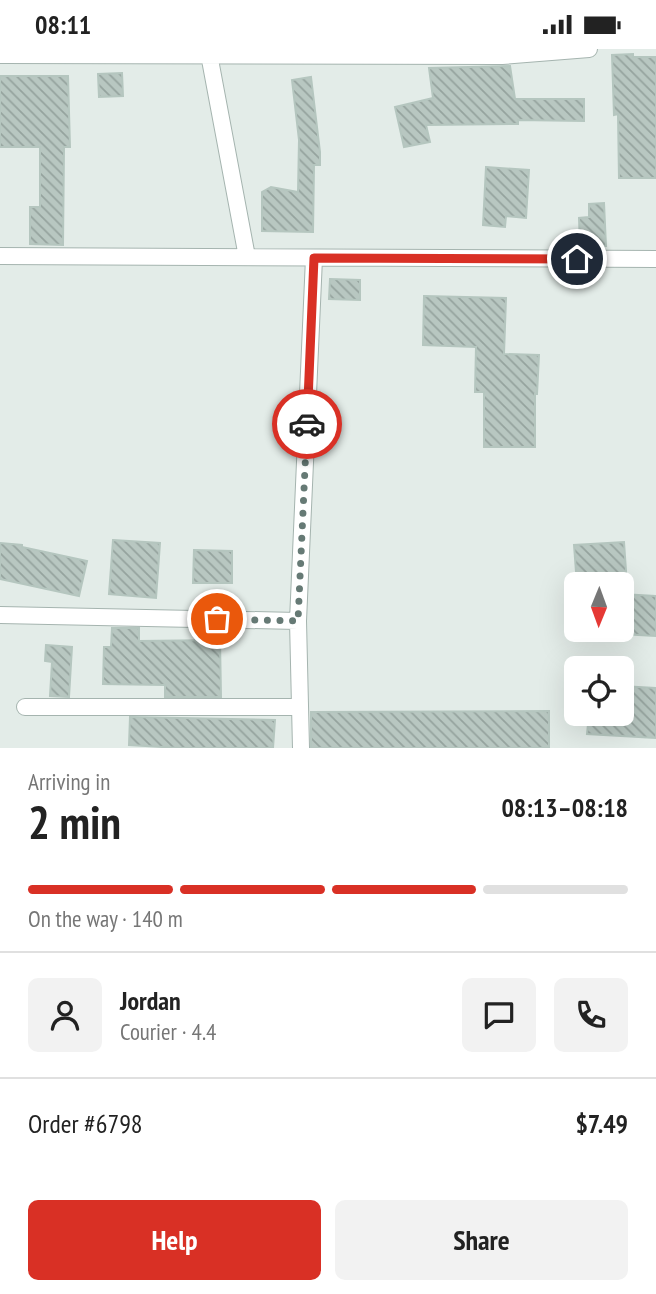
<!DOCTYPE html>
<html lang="en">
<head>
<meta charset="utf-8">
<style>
	body { margin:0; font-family:"PT Sans Narrow",sans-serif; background:#f2f2f2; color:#222; height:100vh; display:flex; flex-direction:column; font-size:26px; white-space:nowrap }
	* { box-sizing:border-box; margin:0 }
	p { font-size:23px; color:#767676 }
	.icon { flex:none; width:38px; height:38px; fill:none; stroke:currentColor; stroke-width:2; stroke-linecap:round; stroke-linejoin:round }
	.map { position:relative; height:699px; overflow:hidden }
	.drawer { display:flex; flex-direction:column; background:#fff; flex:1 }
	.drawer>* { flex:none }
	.needle { width:46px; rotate:181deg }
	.tools { position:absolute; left:564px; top:523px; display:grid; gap:14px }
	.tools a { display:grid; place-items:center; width:70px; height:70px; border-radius:10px; background:#fff; box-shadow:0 7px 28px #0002; font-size:35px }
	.pin { position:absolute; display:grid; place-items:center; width:60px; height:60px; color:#fff; margin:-30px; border:4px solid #fff; border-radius:50%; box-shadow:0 2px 7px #0007 }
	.courier { position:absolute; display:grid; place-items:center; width:70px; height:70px; margin:-35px; border:5px solid #d93025; border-radius:50%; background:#fff; color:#222; box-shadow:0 2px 9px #0007 }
	.head em { font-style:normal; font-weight:800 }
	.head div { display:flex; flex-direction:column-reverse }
	.head { display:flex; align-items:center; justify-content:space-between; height:119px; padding:0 28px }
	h1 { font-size:46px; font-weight:800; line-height:52px }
	.bar { display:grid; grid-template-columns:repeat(4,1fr); gap:10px 7px; align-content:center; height:84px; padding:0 28px }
	.bar i { height:9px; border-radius:5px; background:#e0e0e0 }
	.bar .active { background:#d93025 }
	.bar p { grid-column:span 4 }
	.line { display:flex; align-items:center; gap:18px; padding:0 28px; border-top:2px solid #e0e0e0 }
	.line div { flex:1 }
	.round { display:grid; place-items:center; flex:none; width:74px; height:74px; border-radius:10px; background:#f2f2f2 }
	.button { display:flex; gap:14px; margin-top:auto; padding:14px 28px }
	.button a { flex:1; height:80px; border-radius:10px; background:#d93025; color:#fff; font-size:28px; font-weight:800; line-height:80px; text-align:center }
	.button a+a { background:#f2f2f2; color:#222 }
	.status { display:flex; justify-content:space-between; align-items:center; height:49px; padding:0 35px; background:#fff; direction:ltr }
	.status svg { height:19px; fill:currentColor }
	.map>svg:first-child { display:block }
	.building { fill:url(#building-back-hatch); stroke:#b5c6bf; stroke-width:2 }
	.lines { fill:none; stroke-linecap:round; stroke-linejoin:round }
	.street-casing { stroke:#a5b4af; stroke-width:18 }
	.street { stroke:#fff; stroke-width:16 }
	.done { stroke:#667a75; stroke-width:7; stroke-dasharray:0 12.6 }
	.route { stroke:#d93025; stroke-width:9 }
</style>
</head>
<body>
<div class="status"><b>08:11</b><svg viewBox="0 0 49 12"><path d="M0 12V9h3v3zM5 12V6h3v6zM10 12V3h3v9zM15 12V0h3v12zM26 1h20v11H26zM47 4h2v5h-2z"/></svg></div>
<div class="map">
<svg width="656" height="699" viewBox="0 0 656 699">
	<defs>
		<pattern id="building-back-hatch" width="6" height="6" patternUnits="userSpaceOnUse" patternTransform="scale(1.75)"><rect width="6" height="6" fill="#b8c7c1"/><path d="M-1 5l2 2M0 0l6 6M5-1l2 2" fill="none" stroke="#95a39e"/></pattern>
	</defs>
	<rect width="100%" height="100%" fill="#e3ece8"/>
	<!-- building -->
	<path class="building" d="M 633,5 L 633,8 L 656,8 L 656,129 L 619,129 L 618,65 L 614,66 L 612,6 Z
		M 510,17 L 515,50 L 584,50 L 584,72 L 518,71 L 518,75 L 426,76 L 430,93 L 404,98 L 395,58 L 433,49 L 429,19 Z
		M 122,24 L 123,47 L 99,48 L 98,25 Z
		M 0,27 L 68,27 L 70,98 L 64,98 L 63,196 L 30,195 L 30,158 L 40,158 L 40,98 L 0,98 Z
		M 311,28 L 320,103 L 320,116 L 314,116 L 313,183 L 262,182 L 262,143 L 271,138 L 298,143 L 299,91 L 292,31 Z
		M 486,118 L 529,121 L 526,169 L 506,167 L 505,178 L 483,176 Z
		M 604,154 L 606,197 L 580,198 L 579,169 L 589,168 L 589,155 Z
		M 330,230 L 360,231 L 360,251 L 329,250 Z
		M 424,247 L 506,249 L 504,305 L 539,306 L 537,345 L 535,345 L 535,398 L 484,398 L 484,343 L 475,343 L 476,298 L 423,296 Z
		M 113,491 L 160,494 L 156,549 L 109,545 Z
		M 624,493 L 627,536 L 577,536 L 574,496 Z
		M 0,494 L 22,496 L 22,498 L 87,512 L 79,547 L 0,530 Z
		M 194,501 L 232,502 L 232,534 L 193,534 Z
		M 621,545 L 656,547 L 656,587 L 621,585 Z
		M 112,579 L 139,579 L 139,592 L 220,591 L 221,648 L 165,648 L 165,636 L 103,635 L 104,598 L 111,598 Z
		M 46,596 L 72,598 L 69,648 L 50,647 L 52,613 L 45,612 Z
		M 621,637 L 656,639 L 656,689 L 587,685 L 589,665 L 621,665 Z
		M 549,662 L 549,699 L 311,699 L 311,663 Z
		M 130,668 L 275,671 L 273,699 L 179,699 L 129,696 Z"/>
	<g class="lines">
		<!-- street casing -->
		<g class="street-casing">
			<path id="street" d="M 208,0 L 247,208
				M 0,6 L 502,7 L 589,0
				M 0,207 L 656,210
				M 0,566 L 298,572
				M 25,658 L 300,658
				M 301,699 L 298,572 L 314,209"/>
		</g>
		<!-- street -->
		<use href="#street" class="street"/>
	</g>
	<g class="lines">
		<!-- done -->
		<path class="done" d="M 217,570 L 298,572 L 307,375"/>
		<!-- route -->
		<path class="route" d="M 307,375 L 314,209 L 577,210"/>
	</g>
</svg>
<div class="tools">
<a><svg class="needle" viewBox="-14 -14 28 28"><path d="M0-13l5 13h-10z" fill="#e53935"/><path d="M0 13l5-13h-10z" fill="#767676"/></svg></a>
<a><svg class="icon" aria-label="locate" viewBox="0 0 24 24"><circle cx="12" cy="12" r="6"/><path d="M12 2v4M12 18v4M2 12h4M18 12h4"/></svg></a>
</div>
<div class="pin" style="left:217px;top:570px;background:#ea580c"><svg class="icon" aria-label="bag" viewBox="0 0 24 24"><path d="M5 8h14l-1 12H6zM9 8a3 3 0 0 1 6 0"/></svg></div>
<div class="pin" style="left:577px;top:210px;background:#1f2937"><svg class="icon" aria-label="home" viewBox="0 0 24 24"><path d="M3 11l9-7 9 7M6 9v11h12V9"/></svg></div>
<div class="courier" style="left:307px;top:375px"><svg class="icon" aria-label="car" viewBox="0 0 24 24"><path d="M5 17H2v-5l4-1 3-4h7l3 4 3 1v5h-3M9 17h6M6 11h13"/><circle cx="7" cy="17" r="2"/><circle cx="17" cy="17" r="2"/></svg></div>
</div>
<section class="drawer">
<div class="head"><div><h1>2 min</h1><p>Arriving in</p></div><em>08:13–08:18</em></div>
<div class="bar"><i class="active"></i><i class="active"></i><i class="active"></i><i></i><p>On the way · 140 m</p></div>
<div class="line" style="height:126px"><a class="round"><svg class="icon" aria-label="person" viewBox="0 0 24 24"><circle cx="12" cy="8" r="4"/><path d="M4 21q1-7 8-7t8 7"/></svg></a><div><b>Jordan</b><p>Courier · 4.4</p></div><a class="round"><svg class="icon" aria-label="chat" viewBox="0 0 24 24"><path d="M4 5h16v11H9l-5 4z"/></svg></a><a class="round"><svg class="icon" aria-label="phone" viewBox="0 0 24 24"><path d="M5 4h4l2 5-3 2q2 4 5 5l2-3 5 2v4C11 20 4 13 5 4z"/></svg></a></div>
<div class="line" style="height:91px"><div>Order #6798</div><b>$7.49</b></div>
<div class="button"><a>Help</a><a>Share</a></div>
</section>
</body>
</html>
